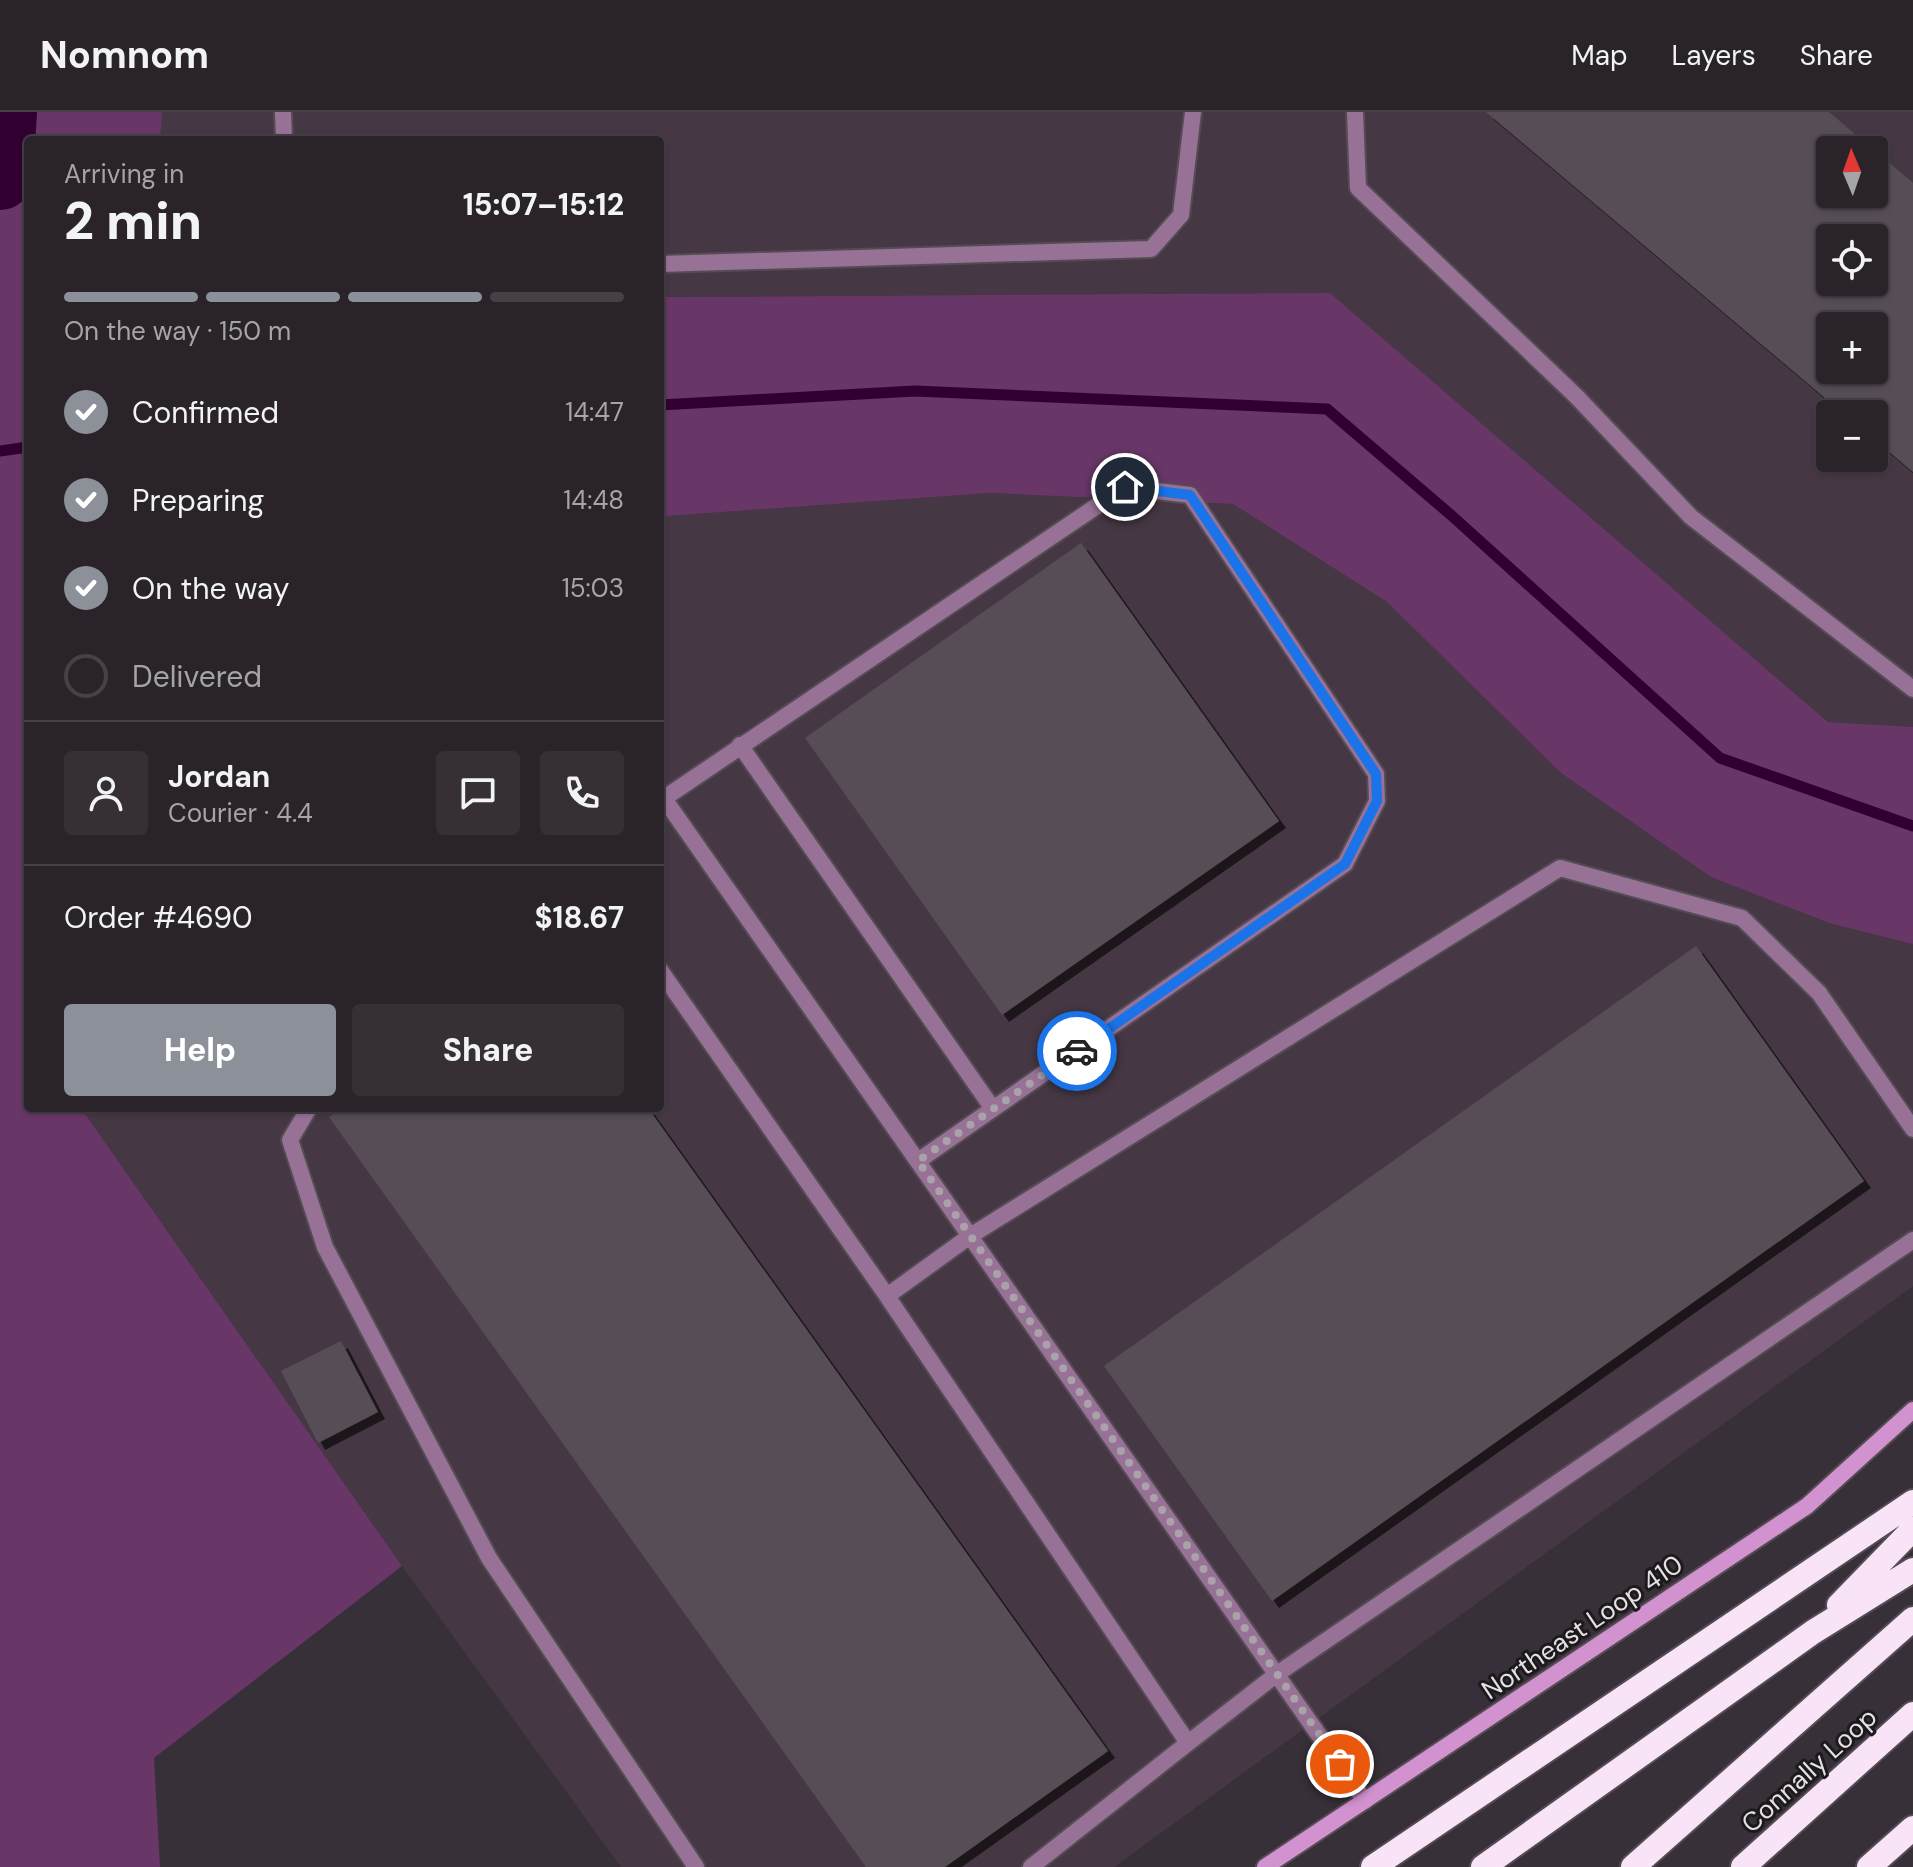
<!DOCTYPE html>
<html lang="en">
<head>
<meta charset="utf-8">
<style>
	body { margin:0; font-family:"DM Sans",sans-serif; background:#363036; color:#f1f3f6; height:100vh; display:flex; flex-direction:column; font-size:30px; white-space:nowrap }
	* { box-sizing:border-box; margin:0 }
	p { font-size:26px; color:#a5a4a8 }
	.icon { flex:none; width:44px; height:44px; fill:none; stroke:currentColor; stroke-width:2; stroke-linecap:round; stroke-linejoin:round }
	.map { position:relative; flex:1; overflow:hidden }
	.side { position:absolute; left:24px; top:24px; width:640px; height:976px; display:flex; flex-direction:column; background:#2a242a; border-radius:8px; box-shadow:0 2px 6px #0004,0 0 0 2px #464147 }
	.side>* { flex:none }
	.needle { width:52px; rotate:358deg }
	.controls { position:absolute; left:1816px; top:24px; display:grid; gap:16px }
	.controls a { display:grid; place-items:center; width:72px; height:72px; border-radius:8px; background:#2a242a; box-shadow:0 2px 6px #0004,0 0 0 2px #464147; font-size:40px }
	.pin { position:absolute; display:grid; place-items:center; width:68px; height:68px; color:#fff; margin:-34px; border:4px solid #fff; border-radius:50%; box-shadow:0 2px 8px #0007 }
	.courier { position:absolute; display:grid; place-items:center; width:80px; height:80px; margin:-40px; border:6px solid #1a73e8; border-radius:50%; background:#fff; color:#222; box-shadow:0 2px 10px #0007 }
	.overview em { font-style:normal; font-weight:800 }
	.overview div { display:flex; flex-direction:column-reverse }
	.overview { display:flex; align-items:center; justify-content:space-between; height:136px; padding:0 40px }
	h1 { font-size:52px; font-weight:800; line-height:60px }
	.bar { display:grid; grid-template-columns:repeat(4,1fr); gap:12px 8px; align-content:center; height:96px; padding:0 40px }
	.bar i { height:10px; border-radius:6px; background:#464147 }
	.bar .current { background:#8c9099 }
	.bar p { grid-column:span 4 }
	.line { display:flex; align-items:center; gap:20px; padding:0 40px; border-top:2px solid #464147 }
	.line div { flex:1 }
	.round { display:grid; place-items:center; flex:none; width:84px; height:84px; border-radius:8px; background:#363036 }
	ol { padding:0 40px; list-style:none }
	li { display:flex; align-items:center; gap:24px; height:88px }
	li p { margin-inline-start:auto }
	li .icon { padding:8px; border-radius:50%; background:#8c9099; color:#fff; stroke-width:4 }
	li:last-child { color:#a5a4a8 }
	li i { width:44px; height:44px; border:4px solid #464147; border-radius:50% }
	.primary-button { display:flex; gap:16px; margin-top:auto; padding:16px 40px }
	.primary-button a { flex:1; height:92px; border-radius:8px; background:#8c9099; color:#fff; font-size:32px; font-weight:800; line-height:92px; text-align:center }
	.primary-button a+a { background:#363036; color:#f1f3f6 }
	header { display:flex; align-items:center; gap:48px; box-sizing:border-box; height:112px; padding:0 40px; background:#2a242a; border-bottom:2px solid #464147 }
	header strong { font-size:38px }
	nav { display:flex; gap:44px; margin-inline-start:auto; font-size:28px }
	.map>svg:first-child { display:block }
	.built { fill:#453844; fill-rule:evenodd }
	.green { fill:#683768 }
	.lines { fill:none; stroke-linecap:round; stroke-linejoin:round }
	.stream { stroke:#300031; stroke-width:11 }
	.river { stroke:#300031; stroke-width:66 }
	.building { fill:#574e56; fill-rule:evenodd; filter:url(#shadow) }
	.lane-casing { stroke:#544c54; stroke-width:20 }
	.secondary-casing { stroke:#544c54; stroke-width:20 }
	.highway-casing { stroke:#544c54; stroke-width:28 }
	.lane { stroke:#987197; stroke-width:16 }
	.secondary { stroke:#d192cf; stroke-width:16 }
	.highway { stroke:#f8e4f6; stroke-width:24 }
	.done { stroke:#a9a2a8; stroke-width:8; stroke-dasharray:0 14.4 }
	.route { stroke:#1a73e8; stroke-width:10 }
	.labels { text-anchor:middle; dominant-baseline:central; stroke-width:6; stroke-linejoin:round; paint-order:stroke }
	.street-label { font-size:26px; fill:#e6e0e5; stroke:#1d1a1d }
</style>
</head>
<body>
<header>
<strong>Nomnom</strong>
<nav><a>Map</a><a>Layers</a><a>Share</a></nav>
</header>
<div class="map">
<svg width="1913" height="1755" viewBox="0 0 1913 1755">
	<defs>
		<filter id="shadow"><feDropShadow dx="7" dy="7" stdDeviation="0" flood-color="#0009"/></filter>
	</defs>
	<rect width="100%" height="100%" fill="#383038"/>
	<!-- built -->
	<path class="built" d="M 162,0 L 1913,0 L 1913,615 L 1828,610 L 1330,181 L 660,185 L 660,28 L 160,28 ZM 1830,38 L 1874,38 L 1874,82 L 1830,82 ZM 1830,126 L 1874,126 L 1874,170 L 1830,170 ZM 1830,214 L 1874,214 L 1874,258 L 1830,258 ZM 1830,302 L 1874,302 L 1874,346 L 1830,346 Z
		M 990,381 L 1233,392 L 1387,490 L 1561,661 L 1711,765 L 1829,811 L 1913,832 L 1913,1174 L 1114,1755 L 621,1755 L 402,1454 L 81,996 L 660,996 L 660,408 L 667,404 Z"/>
	<!-- green -->
	<path class="green" d="M 0,0 L 162,0 L 160,28 L 28,28 L 28,905 L 22,912 L 28,920 L 28,996 L 81,996 L 402,1454 L 154,1646 L 160,1755 L 0,1755 Z
		M 1330,181 L 1828,610 L 1913,615 L 1913,832 L 1829,811 L 1711,765 L 1561,661 L 1387,490 L 1233,392 L 990,381 L 667,404 L 660,408 L 660,185 Z"/>
	<g class="lines">
		<!-- stream -->
		<path class="stream" d="M 660,293 L 915,279 L 1327,297 L 1451,403 L 1720,646 L 1913,714
			M 0,339 L 28,335"/>
		<!-- river -->
		<path class="river" d="M 0,65 L 4,0"/>
	</g>
	<!-- building -->
	<path class="building" d="M 1486,0 L 1829,0 L 1874,38 L 1830,38 L 1830,82 L 1874,82 L 1874,38 L 1913,71 L 1913,360 L 1874,327 L 1874,302 L 1844,302 ZM 1830,126 L 1874,126 L 1874,170 L 1830,170 ZM 1830,214 L 1874,214 L 1874,258 L 1830,258 Z
		M 1081,431 L 1279,709 L 1002,903 L 805,626 Z
		M 1696,834 L 1864,1069 L 1272,1489 L 1104,1254 Z
		M 342,996 L 648,996 L 1108,1639 L 945,1755 L 866,1755 L 329,1005 Z
		M 341,1229 L 378,1300 L 318,1331 L 281,1259 Z"/>
	<g class="lines">
		<!-- lane casing -->
		<g class="lane-casing">
			<path id="lane" d="M 283,0 L 284,28
				M 1355,0 L 1358,76 L 1576,284 L 1691,405 L 1913,577
				M 660,152 L 1151,137 L 1181,103 L 1193,0
				M 740,633 L 993,997
				M 663,685 L 1365,1689
				M 660,689 L 1125,375 L 1190,383 L 1376,662 L 1377,689 L 1345,752 L 918,1049
				M 660,858 L 887,1184 L 1188,1631 L 1277,1562 L 1913,1128
				M 309,996 L 290,1028 L 325,1135 L 489,1446 L 696,1755
				M 887,1184 L 970,1124 L 1560,756 L 1742,806 L 1819,881 L 1913,1017
				M 1031,1755 L 1188,1631"/>
		</g>
		<!-- secondary casing -->
		<g class="secondary-casing">
			<path id="secondary" d="M 1265,1755 L 1807,1394 L 1913,1298"/>
		</g>
		<!-- highway casing -->
		<g class="highway-casing">
			<path id="highway" d="M 1839,1493 L 1913,1417
				M 1373,1755 L 1913,1390
				M 1483,1755 L 1813,1520 L 1913,1458
				M 1633,1755 L 1913,1507
				M 1743,1755 L 1913,1602
				M 1869,1755 L 1913,1716"/>
		</g>
		<!-- lane -->
		<use href="#lane" class="lane"/>
		<!-- secondary -->
		<use href="#secondary" class="secondary"/>
		<!-- highway -->
		<use href="#highway" class="highway"/>
	</g>
	<g class="lines">
		<!-- done -->
		<path class="done" d="M 1077,939 L 918,1049 L 1340,1652"/>
		<!-- route -->
		<path class="route" d="M 1077,939 L 1345,752 L 1377,689 L 1376,662 L 1190,383 L 1125,375"/>
	</g>
	<g class="labels">
		<!-- street labels -->
		<g class="street-label">
			<text transform="translate(1582 1515) rotate(-34)">Northeast Loop 410</text>
			<text transform="translate(1809 1658) rotate(-42)">Connally Loop</text>
		</g>
	</g>
</svg>
<div class="controls">
<a><svg class="needle" viewBox="-14 -14 28 28"><path d="M0-13l5 13h-10z" fill="#e53935"/><path d="M0 13l5-13h-10z" fill="#a5a4a8"/></svg></a>
<a><svg class="icon" aria-label="locate" viewBox="0 0 24 24"><circle cx="12" cy="12" r="6"/><path d="M12 2v4M12 18v4M2 12h4M18 12h4"/></svg></a>
<a>+</a>
<a>−</a>
</div>
<div class="pin" style="left:1340px;top:1652px;background:#ea580c"><svg class="icon" aria-label="bag" viewBox="0 0 24 24"><path d="M5 8h14l-1 12H6zM9 8a3 3 0 0 1 6 0"/></svg></div>
<div class="pin" style="left:1125px;top:375px;background:#1f2937"><svg class="icon" aria-label="home" viewBox="0 0 24 24"><path d="M3 11l9-7 9 7M6 9v11h12V9"/></svg></div>
<div class="courier" style="left:1077px;top:939px"><svg class="icon" aria-label="car" viewBox="0 0 24 24"><path d="M5 17H2v-5l4-1 3-4h7l3 4 3 1v5h-3M9 17h6M6 11h13"/><circle cx="7" cy="17" r="2"/><circle cx="17" cy="17" r="2"/></svg></div>
<section class="side">
<div class="overview"><div><h1>2 min</h1><p>Arriving in</p></div><em>15:07–15:12</em></div>
<div class="bar"><i class="current"></i><i class="current"></i><i class="current"></i><i></i><p>On the way · 150 m</p></div>
<ol>
<li><svg class="icon" aria-label="check" viewBox="0 0 24 24"><path d="M5 12l5 5 9-10"/></svg>Confirmed<p>14:47</p></li>
<li><svg class="icon" aria-label="check" viewBox="0 0 24 24"><path d="M5 12l5 5 9-10"/></svg>Preparing<p>14:48</p></li>
<li><svg class="icon" aria-label="check" viewBox="0 0 24 24"><path d="M5 12l5 5 9-10"/></svg>On the way<p>15:03</p></li>
<li><i></i>Delivered</li>
</ol>
<div class="line" style="height:144px"><a class="round"><svg class="icon" aria-label="person" viewBox="0 0 24 24"><circle cx="12" cy="8" r="4"/><path d="M4 21q1-7 8-7t8 7"/></svg></a><div><b>Jordan</b><p>Courier · 4.4</p></div><a class="round"><svg class="icon" aria-label="chat" viewBox="0 0 24 24"><path d="M4 5h16v11H9l-5 4z"/></svg></a><a class="round"><svg class="icon" aria-label="phone" viewBox="0 0 24 24"><path d="M5 4h4l2 5-3 2q2 4 5 5l2-3 5 2v4C11 20 4 13 5 4z"/></svg></a></div>
<div class="line" style="height:104px"><div>Order #4690</div><b>$18.67</b></div>
<div class="primary-button"><a>Help</a><a>Share</a></div>
</section>
</div>
</body>
</html>
